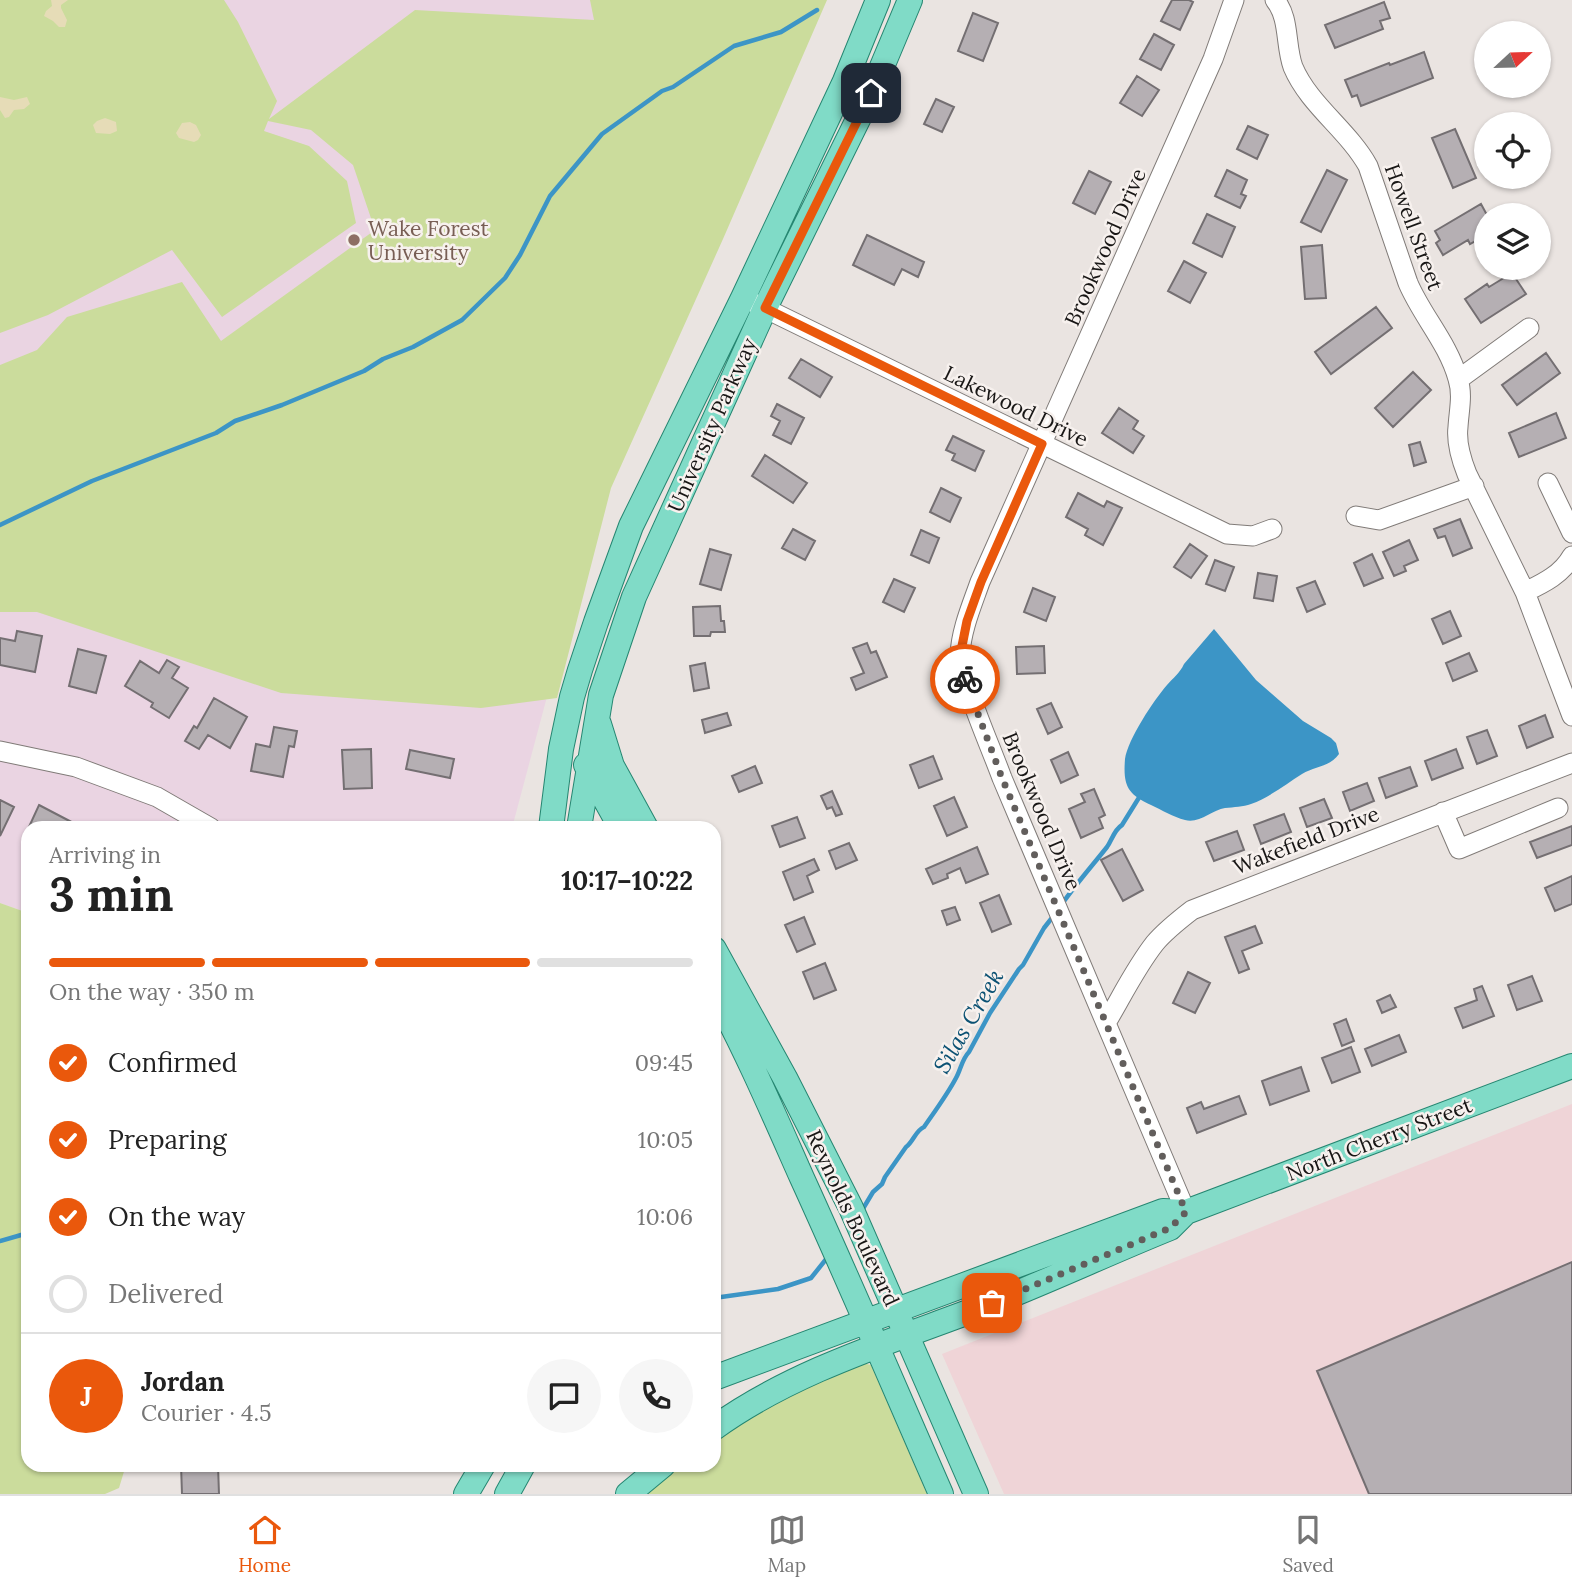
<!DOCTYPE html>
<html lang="en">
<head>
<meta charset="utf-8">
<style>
	body { margin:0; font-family:Lora,serif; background:#f6f6f6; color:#222; height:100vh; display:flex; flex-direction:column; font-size:26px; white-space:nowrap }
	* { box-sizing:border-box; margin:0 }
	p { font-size:23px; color:#767676 }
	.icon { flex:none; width:38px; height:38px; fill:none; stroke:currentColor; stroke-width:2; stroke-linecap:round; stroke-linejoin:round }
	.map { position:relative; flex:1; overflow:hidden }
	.panel { position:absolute; left:21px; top:821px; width:700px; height:651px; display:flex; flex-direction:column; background:#fff; border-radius:21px; box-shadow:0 2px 5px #0004 }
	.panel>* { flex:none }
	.needle { width:46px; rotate:68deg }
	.controls { position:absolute; left:1474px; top:21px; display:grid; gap:14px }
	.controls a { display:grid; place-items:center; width:77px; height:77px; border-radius:50%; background:#fff; box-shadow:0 2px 5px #0004; font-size:35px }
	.pin { position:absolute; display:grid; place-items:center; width:60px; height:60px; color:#fff; margin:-30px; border-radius:14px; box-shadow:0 4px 10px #0006 }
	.courier { position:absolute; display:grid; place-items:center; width:70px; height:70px; margin:-35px; border:5px solid #ea580c; border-radius:50%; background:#fff; color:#222; box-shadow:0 2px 9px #0007 }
	.summary em { font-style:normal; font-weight:700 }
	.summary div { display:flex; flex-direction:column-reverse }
	.summary { display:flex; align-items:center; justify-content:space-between; height:119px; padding:0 28px }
	h1 { font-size:46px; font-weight:700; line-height:52px }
	.bar { display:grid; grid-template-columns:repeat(4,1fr); gap:10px 7px; align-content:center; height:84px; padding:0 28px }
	.bar i { height:9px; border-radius:5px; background:#e0e0e0 }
	.bar .on { background:#ea580c }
	.bar p { grid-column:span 4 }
	.line { display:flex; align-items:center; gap:18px; padding:0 28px; border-top:2px solid #e0e0e0 }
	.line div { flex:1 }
	.round { display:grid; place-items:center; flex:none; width:74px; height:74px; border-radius:37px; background:#f6f6f6 }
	ol { padding:0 28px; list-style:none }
	li { display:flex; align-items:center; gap:21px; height:77px }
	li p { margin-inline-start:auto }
	li .icon { padding:7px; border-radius:50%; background:#ea580c; color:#fff; stroke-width:4 }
	li:last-child { color:#767676 }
	li i { width:38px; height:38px; border:4px solid #e0e0e0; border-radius:50% }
	.tabs { display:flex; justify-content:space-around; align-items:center; height:98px; border-top:2px solid #e0e0e0; background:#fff; font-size:19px; color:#767676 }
	.tabs a { display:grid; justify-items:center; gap:4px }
	.tabs .on { color:#ea580c }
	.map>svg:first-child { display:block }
	.industrial { fill:#efd4d7 }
	.education { fill:#ead4e2 }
	.green { fill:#cbdc9c }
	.sand { fill:#e6dcb7 }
	.water { fill:#3c95c6 }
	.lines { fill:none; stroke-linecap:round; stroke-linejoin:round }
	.stream { stroke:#3c95c6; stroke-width:4.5 }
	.building { fill:#b5afb3; stroke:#746f72; stroke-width:2 }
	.minor-casing { stroke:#807b78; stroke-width:21 }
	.major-casing { stroke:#258671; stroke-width:26 }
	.minor { stroke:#fff; stroke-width:19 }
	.major { stroke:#80dbc7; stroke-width:24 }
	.done { stroke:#625e5c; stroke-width:7; stroke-dasharray:0 12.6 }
	.route { stroke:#ea580c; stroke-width:9 }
	.education-dot { fill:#8d6e63; stroke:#f7f1ee; stroke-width:2.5 }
	.labels { text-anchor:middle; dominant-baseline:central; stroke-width:5; stroke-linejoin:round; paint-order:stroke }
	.street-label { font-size:21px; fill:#181615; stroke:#f7f1ee }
	.education-label { font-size:21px; fill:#785e54; stroke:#f7f1ee; text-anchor:start }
	.water-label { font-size:23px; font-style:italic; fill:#0b5173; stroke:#f7f1ee }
</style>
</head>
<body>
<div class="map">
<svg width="1572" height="1494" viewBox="0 0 1572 1494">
	<rect width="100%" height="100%" fill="#eae4e1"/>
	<!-- industrial -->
	<path class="industrial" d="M 1572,1104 L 1572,1494 L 1004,1494 L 942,1354 Z"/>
	<!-- education -->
	<path class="education" d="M 0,0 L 812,0 L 605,479 L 512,828 L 28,828 L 28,913 L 0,903 Z"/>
	<!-- green -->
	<path class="green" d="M 0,0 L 224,0 L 238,22 L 277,101 L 269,119 L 415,10 L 594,20 L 590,0 L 827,0 L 723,239 L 611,488 L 557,698 L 481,708 L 281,693 L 37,612 L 0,612 L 0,365 L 37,350 L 67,317 L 182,282 L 221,341 L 375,230 L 353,165 L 311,130 L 268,121 L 264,131 L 309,146 L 347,181 L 356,223 L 222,317 L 172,250 L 48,315 L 0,333 Z
		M 0,903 L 28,913 L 28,1465 L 126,1465 L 119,1488 L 105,1494 L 0,1494 Z
		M 863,1363 L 871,1365 L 927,1494 L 643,1494 L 679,1465 L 714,1465 L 714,1438 L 789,1394 Z"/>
	<!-- sand -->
	<path class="sand" d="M 51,0 L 68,0 L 61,5 L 61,8 L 67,20 L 65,27 L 59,27 L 53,21 L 44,16 L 46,11 L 52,6 Z
		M 0,97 L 14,100 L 27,97 L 30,104 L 24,109 L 14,110 L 9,117 L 5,118 L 0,110 Z
		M 105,118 L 116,122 L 117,131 L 110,134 L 96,133 L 93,125 L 97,121 Z
		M 190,122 L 196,125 L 201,135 L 198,140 L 194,142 L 179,138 L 176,133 L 182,123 Z"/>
	<!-- water -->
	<path class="water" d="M 1214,629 L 1256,680 L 1303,721 L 1331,738 L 1336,743 L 1339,754 C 1330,767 1315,766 1302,774 C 1286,784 1270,797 1251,804 C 1243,807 1234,807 1225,808 C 1212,810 1199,824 1185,820 C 1173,817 1162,810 1151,805 C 1127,794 1123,785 1125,759 C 1128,739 1154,700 1167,685 C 1173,678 1180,673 1184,664 Z"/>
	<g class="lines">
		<!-- stream -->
		<path class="stream" d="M 0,525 L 92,481 L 216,433 L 235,421 L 282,405 L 364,371 L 383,359 L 413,347 L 462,320 L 505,278 L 520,255 L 550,196 L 602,134 L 662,91 L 673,87 L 734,46 L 781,32 L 817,10
			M 1062,904 C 1076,884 1092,866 1107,847 C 1112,840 1114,830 1122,825 L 1140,796
			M 861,1212 L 873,1192 L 882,1184 L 885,1177 L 906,1147 C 913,1142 916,1130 924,1127 C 935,1111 947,1095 956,1078 C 961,1069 962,1059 969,1052 L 990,1013 L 1019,969 L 1023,965 L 1044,928 L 1055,914
			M 0,1241 L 28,1233
			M 714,1298 L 778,1289 L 811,1278 L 827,1258"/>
	</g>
	<!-- building -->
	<path class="building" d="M 1172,0 L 1189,0 L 1193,2 L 1180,30 L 1161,21 Z
		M 1384,2 L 1390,18 L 1380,21 L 1383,29 L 1335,48 L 1325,25 Z
		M 973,13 L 998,23 L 983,61 L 958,51 Z
		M 1154,34 L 1174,45 L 1161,70 L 1140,59 Z
		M 1424,52 L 1433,78 L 1361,106 L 1357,95 L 1352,97 L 1345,80 L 1389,63 L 1390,65 Z
		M 1137,76 L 1159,90 L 1142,116 L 1120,103 Z
		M 936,99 L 954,107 L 942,132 L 924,124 Z
		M 1248,126 L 1268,135 L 1257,159 L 1237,149 Z
		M 1455,129 L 1476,178 L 1453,188 L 1432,138 Z
		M 1227,170 L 1247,180 L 1241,194 L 1246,196 L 1240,208 L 1215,196 Z
		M 1327,170 L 1347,180 L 1321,232 L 1301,222 Z
		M 1089,171 L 1111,182 L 1095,214 L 1073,203 Z
		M 1481,204 L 1487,215 L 1486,215 L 1486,235 L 1470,244 L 1468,240 L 1443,255 L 1436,243 L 1440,240 L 1435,231 Z
		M 1207,214 L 1235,227 L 1222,257 L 1193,243 Z
		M 867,235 L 924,262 L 918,277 L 902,269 L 894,285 L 853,265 Z
		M 1322,245 L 1326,298 L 1305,299 L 1301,247 Z
		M 1184,261 L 1206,273 L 1190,303 L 1168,291 Z
		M 1512,273 L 1526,294 L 1481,323 L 1465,299 L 1487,284 L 1489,287 Z
		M 1376,307 L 1392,328 L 1331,374 L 1315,352 Z
		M 1546,353 L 1560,373 L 1517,405 L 1502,385 Z
		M 801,359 L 832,377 L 820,397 L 789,378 Z
		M 1413,372 L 1431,390 L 1393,427 L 1375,408 Z
		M 777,404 L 804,418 L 791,444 L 773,435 L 780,421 L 771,416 Z
		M 1119,408 L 1138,421 L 1133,429 L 1144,436 L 1133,453 L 1102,433 Z
		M 1556,413 L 1566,438 L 1519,457 L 1509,433 Z
		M 953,436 L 984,451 L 975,471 L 952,460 L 955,454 L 946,450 Z
		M 1420,442 L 1426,462 L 1414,466 L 1409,445 Z
		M 765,455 L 807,483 L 793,503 L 752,476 Z
		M 941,488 L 961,498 L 950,522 L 930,512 Z
		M 1078,493 L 1104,507 L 1107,501 L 1122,508 L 1103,545 L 1085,535 L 1088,529 L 1066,517 Z
		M 1460,519 L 1472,548 L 1453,556 L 1445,536 L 1438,538 L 1434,529 Z
		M 793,529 L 815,541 L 805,560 L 782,548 Z
		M 921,530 L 939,538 L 929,563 L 911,555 Z
		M 1409,540 L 1418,560 L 1404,566 L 1406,571 L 1394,576 L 1383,552 Z
		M 1190,544 L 1207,556 L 1191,578 L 1174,567 Z
		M 710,549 L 731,555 L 721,590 L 700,584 Z
		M 1372,554 L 1383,578 L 1364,586 L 1354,563 Z
		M 1215,560 L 1234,567 L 1225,591 L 1206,584 Z
		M 1258,573 L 1277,576 L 1273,601 L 1254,598 Z
		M 894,579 L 915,588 L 904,612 L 883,602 Z
		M 1315,581 L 1325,604 L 1307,612 L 1297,588 Z
		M 1033,588 L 1055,597 L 1046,621 L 1024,612 Z
		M 720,606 L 721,621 L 724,621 L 725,632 L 711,632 L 710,636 L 694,636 L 693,607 Z
		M 1450,611 L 1461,636 L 1443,644 L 1432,619 Z
		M 17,631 L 42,636 L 35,672 L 0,665 L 0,638 L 15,641 Z
		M 867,643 L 871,653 L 876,651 L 887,677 L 856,690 L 851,678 L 864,673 L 853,648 Z
		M 1044,646 L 1045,673 L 1017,674 L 1016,647 Z
		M 78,649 L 106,656 L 96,693 L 69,686 Z
		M 1469,653 L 1477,671 L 1453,681 L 1446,663 Z
		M 167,660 L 179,667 L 172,678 L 188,688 L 169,718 L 151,707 L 153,703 L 125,686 L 140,661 L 159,673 Z
		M 705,663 L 709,688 L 694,691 L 690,666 Z
		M 214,698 L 247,717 L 230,748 L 208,735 L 199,749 L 185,741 L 194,726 L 197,728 Z
		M 1051,703 L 1062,727 L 1048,734 L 1037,709 Z
		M 727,713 L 731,725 L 705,733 L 702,720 Z
		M 1545,715 L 1553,737 L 1527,748 L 1519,726 Z
		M 274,727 L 297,731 L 294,747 L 289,746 L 283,777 L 251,771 L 256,744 L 270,747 Z
		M 1487,730 L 1497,756 L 1477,764 L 1467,737 Z
		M 371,749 L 372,788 L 344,789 L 342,750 Z
		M 1456,749 L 1463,768 L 1432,780 L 1425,761 Z
		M 410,750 L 454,759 L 450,778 L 406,769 Z
		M 1068,752 L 1078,775 L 1061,783 L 1051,760 Z
		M 933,756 L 942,779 L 919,788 L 910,765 Z
		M 755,766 L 762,783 L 739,792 L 732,776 Z
		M 1410,767 L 1417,786 L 1386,798 L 1379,778 Z
		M 1367,783 L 1374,801 L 1350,811 L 1343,792 Z
		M 1094,789 L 1105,815 L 1099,818 L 1103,828 L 1081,838 L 1069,809 L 1085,802 L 1081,794 Z
		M 832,791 L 842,814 L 836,816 L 832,807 L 827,809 L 821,796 Z
		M 954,797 L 967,827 L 947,836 L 934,806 Z
		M 1324,799 L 1332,818 L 1307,827 L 1300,808 Z
		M 0,800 L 14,807 L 0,836 Z
		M 39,805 L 83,828 L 28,829 Z
		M 1284,814 L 1291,832 L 1261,844 L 1254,825 Z
		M 797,817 L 805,838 L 780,847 L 772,826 Z
		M 1572,826 L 1572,845 L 1537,858 L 1530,842 Z
		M 1237,831 L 1244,850 L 1214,861 L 1206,842 Z
		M 849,843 L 857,860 L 836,869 L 829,851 Z
		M 977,847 L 988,874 L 966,883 L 960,868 L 947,874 L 948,878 L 933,884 L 926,869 Z
		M 1122,849 L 1143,890 L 1123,901 L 1101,860 Z
		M 814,859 L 819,870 L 807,876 L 813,892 L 794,900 L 783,872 Z
		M 1572,876 L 1572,904 L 1555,911 L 1545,888 Z
		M 999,895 L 1011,924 L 992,932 L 980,903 Z
		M 955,907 L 960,920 L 947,925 L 942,911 Z
		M 804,917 L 815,944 L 797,952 L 785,925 Z
		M 1255,926 L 1262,943 L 1242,951 L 1249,969 L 1239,973 L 1225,937 Z
		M 825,963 L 836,990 L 814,999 L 803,972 Z
		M 1188,972 L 1210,983 L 1195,1013 L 1173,1003 Z
		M 1532,976 L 1542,1001 L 1517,1010 L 1508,985 Z
		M 1482,986 L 1494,1016 L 1463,1028 L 1455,1008 L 1477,1000 L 1474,989 Z
		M 1390,995 L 1396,1007 L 1382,1013 L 1377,1001 Z
		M 1346,1019 L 1354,1041 L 1342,1046 L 1334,1024 Z
		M 1399,1035 L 1406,1052 L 1372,1066 L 1365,1049 Z
		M 1351,1047 L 1360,1072 L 1332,1083 L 1322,1058 Z
		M 1301,1067 L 1309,1091 L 1270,1105 L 1262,1081 Z
		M 1239,1096 L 1246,1114 L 1197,1133 L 1187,1108 L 1201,1102 L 1204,1109 Z
		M 1572,1262 L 1572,1494 L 1369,1494 L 1317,1371 Z
		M 181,1465 L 218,1465 L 219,1494 L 182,1494 Z"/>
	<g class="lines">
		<!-- minor casing -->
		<g class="minor-casing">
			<path id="minor" d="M 1275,0 C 1290,18 1285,45 1293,67 C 1309,105 1348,130 1368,166 L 1408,283 C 1422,316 1448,343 1458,379 C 1463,395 1459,410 1458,427 C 1456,443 1461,459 1467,474 L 1525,592 L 1572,716
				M 754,303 L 1227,534 L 1253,536 L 1272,529
				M 1459,379 L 1529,328
				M 1548,483 L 1572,533
				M 1356,516 L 1379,520 L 1474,486
				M 1525,592 C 1544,583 1562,574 1572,556
				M 0,751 L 76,767 L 157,797 L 211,828
				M 1443,812 L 1459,849 L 1558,808
				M 1106,1023 C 1122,996 1136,967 1155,943 C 1166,930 1179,920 1192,910 L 1572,763
				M 1186,1212 L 1002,778 C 992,751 980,724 971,697 C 966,683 960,670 960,655 C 961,630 972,605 980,582 L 1213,59 L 1234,0"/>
		</g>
		<!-- major casing -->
		<g class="major-casing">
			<path id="major" d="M 599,724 L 612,766 L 646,828
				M 586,765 L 621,828
				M 551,828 L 561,749 L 572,697 L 580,670 L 596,622 L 631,526 L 743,298 L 845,81 L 878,0
				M 579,828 L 601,695 L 634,597 L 765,308 L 871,93 L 910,0
				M 714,949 L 785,1078 L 851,1208 L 976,1494
				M 714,991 C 747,1052 774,1115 802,1178 C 850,1283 895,1389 941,1494
				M 714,1378 L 1163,1211 L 1186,1212 L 1572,1066
				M 714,1428 C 794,1370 896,1340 987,1305 C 1049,1281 1108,1253 1170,1228 L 1186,1212
				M 466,1494 L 483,1465
				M 507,1494 L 523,1465
				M 628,1494 L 663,1465"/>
		</g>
		<!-- minor -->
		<use href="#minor" class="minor"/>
		<!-- major -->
		<use href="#major" class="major"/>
	</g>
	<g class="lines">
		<!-- done -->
		<path class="done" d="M 965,679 L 1002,778 L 1186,1212 L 1170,1228 L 992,1303"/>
		<!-- route -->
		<path class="route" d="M 871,93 L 765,308 L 1042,444 L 981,582 L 967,621 L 960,656 L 961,670 L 965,679"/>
	</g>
	<!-- markers -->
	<circle class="education-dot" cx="354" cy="240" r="7"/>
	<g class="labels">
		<!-- street labels -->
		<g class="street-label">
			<text transform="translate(1414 227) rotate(70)">Howell Street</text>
			<text transform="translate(1105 247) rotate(-66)">Brookwood Drive</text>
			<text transform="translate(1016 406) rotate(26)">Lakewood Drive</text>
			<text transform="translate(712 425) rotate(-66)">University Parkway</text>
			<text transform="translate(1042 811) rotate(67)">Brookwood Drive</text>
			<text transform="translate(1306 840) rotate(-21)">Wakefield Drive</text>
			<text transform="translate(1379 1139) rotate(-21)">North Cherry Street</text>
			<text transform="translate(853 1218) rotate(65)">Reynolds Boulevard</text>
		</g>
		<!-- education labels -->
		<g class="education-label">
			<text x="368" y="228">Wake Forest<tspan x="368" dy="24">University</tspan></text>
		</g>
		<!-- water labels -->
		<g class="water-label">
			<text transform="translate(968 1021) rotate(-60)">Silas Creek</text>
		</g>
	</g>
</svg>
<div class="controls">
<a><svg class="needle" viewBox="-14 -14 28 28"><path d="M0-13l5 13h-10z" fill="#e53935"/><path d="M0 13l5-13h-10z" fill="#767676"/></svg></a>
<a><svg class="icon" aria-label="locate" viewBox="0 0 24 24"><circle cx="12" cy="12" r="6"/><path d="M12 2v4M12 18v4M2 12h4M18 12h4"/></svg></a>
<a><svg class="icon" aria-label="layers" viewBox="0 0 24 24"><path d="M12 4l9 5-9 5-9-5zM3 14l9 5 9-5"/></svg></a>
</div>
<div class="pin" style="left:992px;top:1303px;background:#ea580c"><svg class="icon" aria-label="bag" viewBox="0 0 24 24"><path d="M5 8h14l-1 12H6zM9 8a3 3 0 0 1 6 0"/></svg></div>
<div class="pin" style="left:871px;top:93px;background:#1f2937"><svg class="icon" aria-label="home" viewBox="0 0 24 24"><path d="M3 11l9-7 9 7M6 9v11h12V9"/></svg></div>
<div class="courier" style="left:965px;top:679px"><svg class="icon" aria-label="bike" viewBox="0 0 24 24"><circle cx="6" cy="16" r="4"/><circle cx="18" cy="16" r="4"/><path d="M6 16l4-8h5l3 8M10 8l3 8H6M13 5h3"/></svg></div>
<section class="panel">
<div class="summary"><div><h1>3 min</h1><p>Arriving in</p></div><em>10:17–10:22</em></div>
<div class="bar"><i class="on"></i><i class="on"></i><i class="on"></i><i></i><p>On the way · 350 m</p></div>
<ol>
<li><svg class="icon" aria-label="check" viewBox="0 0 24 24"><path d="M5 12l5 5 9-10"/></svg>Confirmed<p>09:45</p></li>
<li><svg class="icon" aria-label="check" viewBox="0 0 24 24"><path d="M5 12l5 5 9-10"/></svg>Preparing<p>10:05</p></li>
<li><svg class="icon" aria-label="check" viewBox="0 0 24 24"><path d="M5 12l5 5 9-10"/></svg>On the way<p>10:06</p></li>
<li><i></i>Delivered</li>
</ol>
<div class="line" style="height:126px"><b class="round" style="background:#ea580c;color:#fff">J</b><div><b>Jordan</b><p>Courier · 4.5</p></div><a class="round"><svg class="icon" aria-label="chat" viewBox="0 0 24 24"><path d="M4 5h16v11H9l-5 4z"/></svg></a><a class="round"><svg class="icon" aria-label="phone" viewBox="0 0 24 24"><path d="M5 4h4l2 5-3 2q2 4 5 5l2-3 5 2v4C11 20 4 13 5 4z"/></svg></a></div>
</section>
</div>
<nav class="tabs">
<a class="on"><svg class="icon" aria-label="home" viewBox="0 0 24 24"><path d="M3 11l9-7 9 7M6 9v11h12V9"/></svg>Home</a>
<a><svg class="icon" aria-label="map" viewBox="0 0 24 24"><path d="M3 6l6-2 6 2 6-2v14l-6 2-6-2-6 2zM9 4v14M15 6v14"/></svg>Map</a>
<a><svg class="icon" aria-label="saved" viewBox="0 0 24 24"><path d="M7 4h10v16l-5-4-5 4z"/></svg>Saved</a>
</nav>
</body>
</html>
